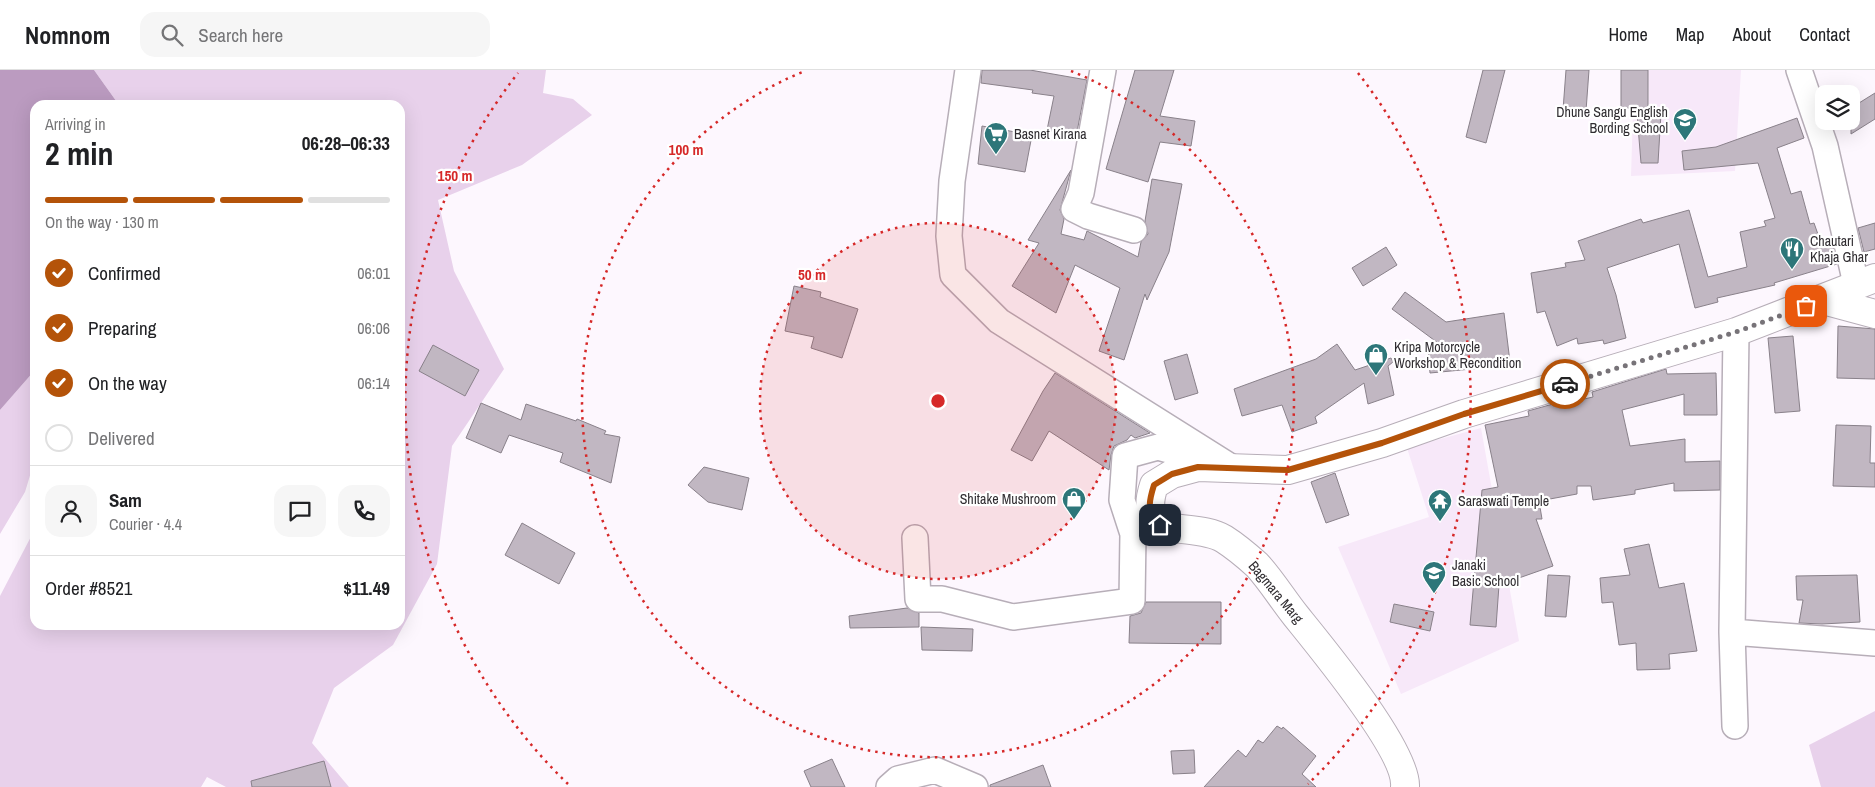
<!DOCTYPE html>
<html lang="en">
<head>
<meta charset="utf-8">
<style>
	body { margin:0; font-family:"Archivo Narrow",sans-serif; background:#f6f6f6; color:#202124; height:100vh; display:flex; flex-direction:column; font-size:19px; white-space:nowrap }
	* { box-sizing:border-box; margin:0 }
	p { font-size:16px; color:#757577 }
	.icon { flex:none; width:28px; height:28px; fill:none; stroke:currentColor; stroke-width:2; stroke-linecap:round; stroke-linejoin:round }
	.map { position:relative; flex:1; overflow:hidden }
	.panel { position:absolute; left:30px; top:30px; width:375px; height:530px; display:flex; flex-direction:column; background:#fff; border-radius:15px; box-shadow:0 5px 20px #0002 }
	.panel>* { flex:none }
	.buttons { position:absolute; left:1815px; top:15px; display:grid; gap:10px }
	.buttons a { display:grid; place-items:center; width:45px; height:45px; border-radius:10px; background:#fff; box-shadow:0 5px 20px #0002; font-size:25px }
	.pin { position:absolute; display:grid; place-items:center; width:42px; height:42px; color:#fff; margin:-21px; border-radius:10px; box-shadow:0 2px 8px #0006 }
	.courier { position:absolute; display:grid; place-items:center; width:50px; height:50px; margin:-25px; border:4px solid #b45309; border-radius:50%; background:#fff; color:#222; box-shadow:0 1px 6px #0007 }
	.headline em { font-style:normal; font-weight:800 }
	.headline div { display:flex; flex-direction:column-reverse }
	.headline { display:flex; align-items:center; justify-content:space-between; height:85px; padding:0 15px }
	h1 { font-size:32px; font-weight:800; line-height:38px }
	.bar { display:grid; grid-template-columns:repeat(4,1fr); gap:8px 5px; align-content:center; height:60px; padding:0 15px }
	.bar i { height:6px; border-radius:4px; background:#e0e0e0 }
	.bar .on { background:#b45309 }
	.bar p { grid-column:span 4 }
	.line { display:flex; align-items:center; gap:12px; padding:0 15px; border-top:1px solid #e0e0e0 }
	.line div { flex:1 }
	.round { display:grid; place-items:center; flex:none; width:52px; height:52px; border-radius:15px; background:#f6f6f6 }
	ol { padding:0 15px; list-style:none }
	li { display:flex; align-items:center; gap:15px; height:55px }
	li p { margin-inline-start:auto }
	li .icon { padding:5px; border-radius:50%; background:#b45309; color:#fff; stroke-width:4 }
	li:last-child { color:#757577 }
	li i { width:28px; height:28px; border:2px solid #e0e0e0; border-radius:50% }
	header { display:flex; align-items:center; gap:30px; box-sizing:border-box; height:70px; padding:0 25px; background:#fff; border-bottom:1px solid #e0e0e0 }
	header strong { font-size:24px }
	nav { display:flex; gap:28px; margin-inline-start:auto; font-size:18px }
	.search { width:350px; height:45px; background:#f6f6f6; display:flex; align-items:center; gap:12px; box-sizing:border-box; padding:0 18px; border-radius:15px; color:#757577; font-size:19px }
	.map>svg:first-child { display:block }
	.built { fill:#f7e8f9 }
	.green { fill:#e8d1eb }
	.water { fill:#bb9bc0 }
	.building { fill:#c1b7c2; stroke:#89818a }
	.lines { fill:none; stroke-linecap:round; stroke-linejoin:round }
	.street-casing { stroke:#b7aeb8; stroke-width:28 }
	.secondary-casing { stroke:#b7aeb8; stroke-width:30 }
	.street { stroke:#fff; stroke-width:25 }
	.secondary { stroke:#fff; stroke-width:28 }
	.done { stroke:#777378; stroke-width:5; stroke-dasharray:0 9 }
	.route { stroke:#b45309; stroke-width:6 }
	.ring { fill:none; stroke:#d62828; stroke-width:2.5; stroke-dasharray:2.5 5 }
	.labels { text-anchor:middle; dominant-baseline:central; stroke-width:4.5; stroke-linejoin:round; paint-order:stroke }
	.poi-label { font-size:14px; fill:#2f2c30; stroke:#fff; text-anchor:start }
	.street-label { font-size:14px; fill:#2f2c30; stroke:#fff }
	.centre { fill:#d62828; stroke:#fff; stroke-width:2.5 }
	.ring-label { font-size:15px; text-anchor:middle; font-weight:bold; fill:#d62828; stroke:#fff; stroke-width:4.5; stroke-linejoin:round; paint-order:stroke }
</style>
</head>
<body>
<header>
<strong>Nomnom</strong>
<div class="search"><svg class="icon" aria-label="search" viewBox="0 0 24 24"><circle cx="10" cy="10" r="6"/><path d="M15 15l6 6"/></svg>Search here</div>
<nav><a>Home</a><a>Map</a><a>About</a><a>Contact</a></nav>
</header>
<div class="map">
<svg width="1875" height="717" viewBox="0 0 1875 717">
	<rect width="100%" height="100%" fill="#fdf7fe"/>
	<!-- built -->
	<path class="built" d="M 1648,0 L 1741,0 L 1735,101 L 1631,106 L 1633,42 L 1649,40 Z
		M 1481,358 L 1519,571 L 1401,624 L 1338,477 L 1429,447 L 1407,378 Z"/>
	<!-- green -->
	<path class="green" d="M 94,0 L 546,0 L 543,23 L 573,29 L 592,45 L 522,95 L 438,130 L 454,201 L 504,299 L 452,376 L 437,494 L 393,575 L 334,618 L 312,673 L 349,717 L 226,717 L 207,707 L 201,717 L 0,717 L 0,526 L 35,459 L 35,555 L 400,555 L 400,35 L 119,35 Z
		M 35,300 L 35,389 L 25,422 L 0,464 L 0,340 Z
		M 1875,641 L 1875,717 L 1821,717 L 1809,675 Z"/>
	<!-- water -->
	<path class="water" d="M 0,0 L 94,0 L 119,35 L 35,35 L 35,300 L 0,340 Z"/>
	<!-- building -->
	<path class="building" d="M 982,0 L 1030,0 L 1087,10 L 1076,67 L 1047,60 L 1054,26 L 1032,23 L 1033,20 L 981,13 Z
		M 1135,0 L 1174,0 L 1160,46 L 1195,51 L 1191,76 L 1160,72 L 1148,112 L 1106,99 Z
		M 1483,0 L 1505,0 L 1486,73 L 1466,67 Z
		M 1566,0 L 1589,0 L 1586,41 L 1563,40 Z
		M 1621,0 L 1648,0 L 1648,38 L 1621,38 Z
		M 1875,23 L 1875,49 L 1851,64 L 1851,38 Z
		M 1661,43 L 1658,93 L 1641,93 L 1637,44 Z
		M 1797,48 L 1804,68 L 1777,78 L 1791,124 L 1801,121 L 1810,154 L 1814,153 L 1820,170 L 1831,167 L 1837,194 L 1774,213 L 1775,215 L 1717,228 L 1718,232 L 1695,238 L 1679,174 L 1607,198 L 1616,225 L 1626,268 L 1604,274 L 1603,270 L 1578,274 L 1577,268 L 1557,276 L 1545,241 L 1537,243 L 1531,203 L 1566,197 L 1565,193 L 1585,190 L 1578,171 L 1641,149 L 1643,153 L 1689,140 L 1708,207 L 1747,197 L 1740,162 L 1766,156 L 1764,151 L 1775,148 L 1758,93 L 1684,100 L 1682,81 L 1716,77 Z
		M 982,56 L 1032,65 L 1025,102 L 978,94 Z
		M 1071,100 L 1060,140 L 1064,149 L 1061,164 L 1084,170 L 1087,161 L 1138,187 L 1141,172 L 1148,164 L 1145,151 L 1152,109 L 1182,114 L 1169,182 L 1147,230 L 1145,224 L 1124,290 L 1099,281 L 1120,218 L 1075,195 L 1056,243 L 1012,216 L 1039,173 L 1028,170 Z
		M 1875,153 L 1875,179 L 1864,182 L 1858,158 Z
		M 1386,177 L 1397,195 L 1363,216 L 1352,198 Z
		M 794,216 L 821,222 L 820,227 L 858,239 L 842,288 L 811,278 L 814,267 L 785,261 Z
		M 1405,222 L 1446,252 L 1504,243 L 1510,292 L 1482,298 L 1430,303 L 1428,276 L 1438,273 L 1392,239 Z
		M 1838,256 L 1875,259 L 1875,309 L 1837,308 Z
		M 1793,266 L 1800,341 L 1775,343 L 1768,268 Z
		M 1337,274 L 1355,300 L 1391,288 L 1393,292 L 1388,296 L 1394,325 L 1368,334 L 1364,313 L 1315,347 L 1317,353 L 1292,362 L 1282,335 L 1242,346 L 1234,319 L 1316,289 Z
		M 433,275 L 479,300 L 465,326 L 419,301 Z
		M 1187,284 L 1198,323 L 1175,330 L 1164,291 Z
		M 1666,299 L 1667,304 L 1716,303 L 1717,345 L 1684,345 L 1684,324 L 1622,340 L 1630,376 L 1685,369 L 1685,392 L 1720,391 L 1720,420 L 1674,421 L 1674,413 L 1635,420 L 1635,424 L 1593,430 L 1591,416 L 1577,416 L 1577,424 L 1539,431 L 1542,449 L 1536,449 L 1553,496 L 1499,515 L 1496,557 L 1470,555 L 1482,420 L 1498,417 L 1485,355 L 1529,346 L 1528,341 L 1553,334 L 1553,336 L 1593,327 L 1592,322 Z
		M 1055,303 L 1150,363 L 1135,368 L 1131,365 L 1127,370 L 1114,376 L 1111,385 L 1109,400 L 1049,361 L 1032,391 L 1011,380 L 1043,321 Z
		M 481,333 L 521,350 L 526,334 L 576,351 L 577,349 L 606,361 L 604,364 L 620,367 L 611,413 L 560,392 L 563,383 L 509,365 L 501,383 L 466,368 Z
		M 1836,355 L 1871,356 L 1870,393 L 1875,393 L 1875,417 L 1833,416 Z
		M 704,397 L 749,408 L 742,440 L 708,432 L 688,415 Z
		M 1335,403 L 1349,445 L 1326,453 L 1311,412 Z
		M 522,453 L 575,483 L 559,514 L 505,485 Z
		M 1649,474 L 1659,518 L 1684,513 L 1697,581 L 1669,584 L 1670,599 L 1637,600 L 1636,573 L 1619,575 L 1613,532 L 1602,533 L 1600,508 L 1630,505 L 1624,479 Z
		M 1548,505 L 1570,506 L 1566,547 L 1545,546 Z
		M 1857,505 L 1860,552 L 1822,554 L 1799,553 L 1803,530 L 1797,530 L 1796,506 Z
		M 1146,532 L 1221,532 L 1221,574 L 1129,573 L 1130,546 L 1141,543 Z
		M 1394,534 L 1434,542 L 1430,561 L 1390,552 Z
		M 907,538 L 919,543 L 919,557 L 850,558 L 849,546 Z
		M 921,557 L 973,559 L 972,581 L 922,580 Z
		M 1277,656 L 1282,659 L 1283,657 L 1316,686 L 1302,704 L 1316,717 L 1204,717 L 1238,680 L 1246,687 L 1258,670 L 1263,673 Z
		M 1194,680 L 1195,703 L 1173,704 L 1171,681 Z
		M 832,689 L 845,717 L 811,717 L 804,701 Z
		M 324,691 L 331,717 L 252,717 L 251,711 Z
		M 1043,695 L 1051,717 L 990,717 L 990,715 Z"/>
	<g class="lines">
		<!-- street casing -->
		<g class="street-casing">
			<path id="street" d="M 968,0 L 952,111 L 949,166 L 953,205 L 999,251 L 1231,397
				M 1103,0 L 1081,123 L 1074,139 L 1088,146 L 1134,160
				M 1799,0 L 1825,76 L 1856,214
				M 915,468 L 918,529 L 942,529 L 1013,547 L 1132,531 L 1133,464 L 1122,430 L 1125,386 L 1158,377 L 1204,390
				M 1732,562 L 1736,262
				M 1735,656 L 1732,562 L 1875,573
				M 889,717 L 898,709 L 935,700 L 975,717"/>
		</g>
		<!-- secondary casing -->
		<g class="secondary-casing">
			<path id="secondary" d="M 1823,230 L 1875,244
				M 1405,717 C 1408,682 1321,577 1296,546 C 1283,530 1271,510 1257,495 C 1247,486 1235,476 1224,469 C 1192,450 1135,474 1154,415 L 1172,404 L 1198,397 L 1288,400 L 1382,373 L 1464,344 L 1736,262 L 1875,208"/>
		</g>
		<!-- street -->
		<use href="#street" class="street"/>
		<!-- secondary -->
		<use href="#secondary" class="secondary"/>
	</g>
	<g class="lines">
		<!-- done -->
		<path class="done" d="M 1565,314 L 1736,262 L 1806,236"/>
		<!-- route -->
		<path class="route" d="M 1160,455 C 1147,440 1148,434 1154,415 L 1172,404 L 1198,397 L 1288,400 L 1382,373 L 1464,344 L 1565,314"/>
	</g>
	<!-- distance rings -->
	<circle cx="938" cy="331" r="178" fill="#d62828" fill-opacity=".12"/>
	<g class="ring">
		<circle cx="938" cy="331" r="178"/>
		<path d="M1071 1A356 356 0 1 1 805 1"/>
		<path d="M568 714A533 533 0 0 1 518 3M1358 3A533 533 0 0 1 1308 714"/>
	</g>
	<!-- icons -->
	<defs>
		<g id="school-pin" transform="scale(1.25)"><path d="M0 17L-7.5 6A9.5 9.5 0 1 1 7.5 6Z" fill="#2d7679" stroke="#fff"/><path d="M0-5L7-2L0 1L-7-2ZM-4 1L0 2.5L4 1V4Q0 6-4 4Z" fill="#fff"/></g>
		<g id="supermarket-pin" transform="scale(1.25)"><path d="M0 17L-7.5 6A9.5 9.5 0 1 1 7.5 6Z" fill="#2d7679" stroke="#fff"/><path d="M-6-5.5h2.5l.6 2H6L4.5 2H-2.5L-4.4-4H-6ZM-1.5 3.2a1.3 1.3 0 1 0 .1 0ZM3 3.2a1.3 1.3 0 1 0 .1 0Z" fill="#fff"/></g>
		<g id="restaurant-pin" transform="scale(1.25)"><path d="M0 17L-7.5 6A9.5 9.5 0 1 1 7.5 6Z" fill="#2d7679" stroke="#fff"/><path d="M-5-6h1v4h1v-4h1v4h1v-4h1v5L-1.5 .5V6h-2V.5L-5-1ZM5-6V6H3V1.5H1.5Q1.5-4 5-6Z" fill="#fff"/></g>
		<g id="shop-pin" transform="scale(1.25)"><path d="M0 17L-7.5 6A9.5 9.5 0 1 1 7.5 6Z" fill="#2d7679" stroke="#fff"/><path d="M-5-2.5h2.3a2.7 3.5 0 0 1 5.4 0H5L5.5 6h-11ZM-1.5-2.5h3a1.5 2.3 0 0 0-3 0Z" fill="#fff"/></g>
		<g id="temple-pin" transform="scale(1.25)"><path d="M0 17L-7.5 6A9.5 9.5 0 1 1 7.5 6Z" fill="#2d7679" stroke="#fff"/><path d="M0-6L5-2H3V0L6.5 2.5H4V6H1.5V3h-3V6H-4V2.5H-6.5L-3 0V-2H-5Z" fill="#fff"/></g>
	</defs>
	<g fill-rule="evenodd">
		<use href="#school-pin" x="1685" y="50"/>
		<use href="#supermarket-pin" x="996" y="64"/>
		<use href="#restaurant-pin" x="1792" y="179"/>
		<use href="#shop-pin" x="1376" y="285"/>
		<use href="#shop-pin" x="1074" y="429"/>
		<use href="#temple-pin" x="1440" y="431"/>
		<use href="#school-pin" x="1434" y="503"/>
	</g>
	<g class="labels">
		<!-- poi labels -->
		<g class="poi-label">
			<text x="1668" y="42" text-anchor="end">Dhune Sangu English<tspan x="1668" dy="16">Bording School</tspan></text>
			<text x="1014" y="64">Basnet Kirana</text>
			<text x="1810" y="171">Chautari<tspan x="1810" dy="16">Khaja Ghar</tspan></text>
			<text x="1394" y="277">Kripa Motorcycle<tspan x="1394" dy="16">Workshop &amp; Recondition</tspan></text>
			<text x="1056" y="429" text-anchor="end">Shitake Mushroom</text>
			<text x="1458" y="431">Saraswati Temple</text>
			<text x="1452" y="495">Janaki<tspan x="1452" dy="16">Basic School</tspan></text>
		</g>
		<!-- street labels -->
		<g class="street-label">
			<text transform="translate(1276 522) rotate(50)">Bagmara Marg</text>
		</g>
	</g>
	<circle cx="938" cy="331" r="8" class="centre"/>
	<g class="ring-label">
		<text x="686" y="85">100 m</text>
		<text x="455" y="111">150 m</text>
		<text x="812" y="210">50 m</text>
	</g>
</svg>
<div class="buttons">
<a><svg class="icon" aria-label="layers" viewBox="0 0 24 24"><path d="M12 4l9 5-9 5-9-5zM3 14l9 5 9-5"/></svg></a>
</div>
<div class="pin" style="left:1806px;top:236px;background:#ea580c"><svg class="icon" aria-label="bag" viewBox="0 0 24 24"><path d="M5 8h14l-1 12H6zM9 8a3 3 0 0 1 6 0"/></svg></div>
<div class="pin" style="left:1160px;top:455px;background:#1f2937"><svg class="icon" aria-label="home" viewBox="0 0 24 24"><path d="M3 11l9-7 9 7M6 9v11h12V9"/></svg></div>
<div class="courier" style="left:1565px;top:314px"><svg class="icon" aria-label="car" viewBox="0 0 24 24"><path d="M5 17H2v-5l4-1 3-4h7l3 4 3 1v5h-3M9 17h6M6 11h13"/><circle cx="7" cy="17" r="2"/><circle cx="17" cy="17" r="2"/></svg></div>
<section class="panel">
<div class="headline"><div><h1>2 min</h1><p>Arriving in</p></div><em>06:28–06:33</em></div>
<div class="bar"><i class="on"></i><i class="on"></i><i class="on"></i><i></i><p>On the way · 130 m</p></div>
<ol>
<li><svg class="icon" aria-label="check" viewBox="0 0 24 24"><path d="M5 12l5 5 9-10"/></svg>Confirmed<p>06:01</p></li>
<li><svg class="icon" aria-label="check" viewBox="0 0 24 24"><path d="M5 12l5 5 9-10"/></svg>Preparing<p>06:06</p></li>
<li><svg class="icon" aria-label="check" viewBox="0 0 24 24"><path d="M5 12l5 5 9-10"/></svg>On the way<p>06:14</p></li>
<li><i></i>Delivered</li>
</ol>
<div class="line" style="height:90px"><a class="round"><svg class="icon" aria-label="person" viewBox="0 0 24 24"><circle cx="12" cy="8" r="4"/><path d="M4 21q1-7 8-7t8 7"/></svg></a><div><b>Sam</b><p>Courier · 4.4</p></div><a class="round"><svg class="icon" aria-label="chat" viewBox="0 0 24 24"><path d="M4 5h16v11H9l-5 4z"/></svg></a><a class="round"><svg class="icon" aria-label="phone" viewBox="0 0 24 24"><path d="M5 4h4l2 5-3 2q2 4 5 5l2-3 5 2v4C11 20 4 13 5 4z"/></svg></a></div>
<div class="line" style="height:65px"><div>Order #8521</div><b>$11.49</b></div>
</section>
</div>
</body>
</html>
